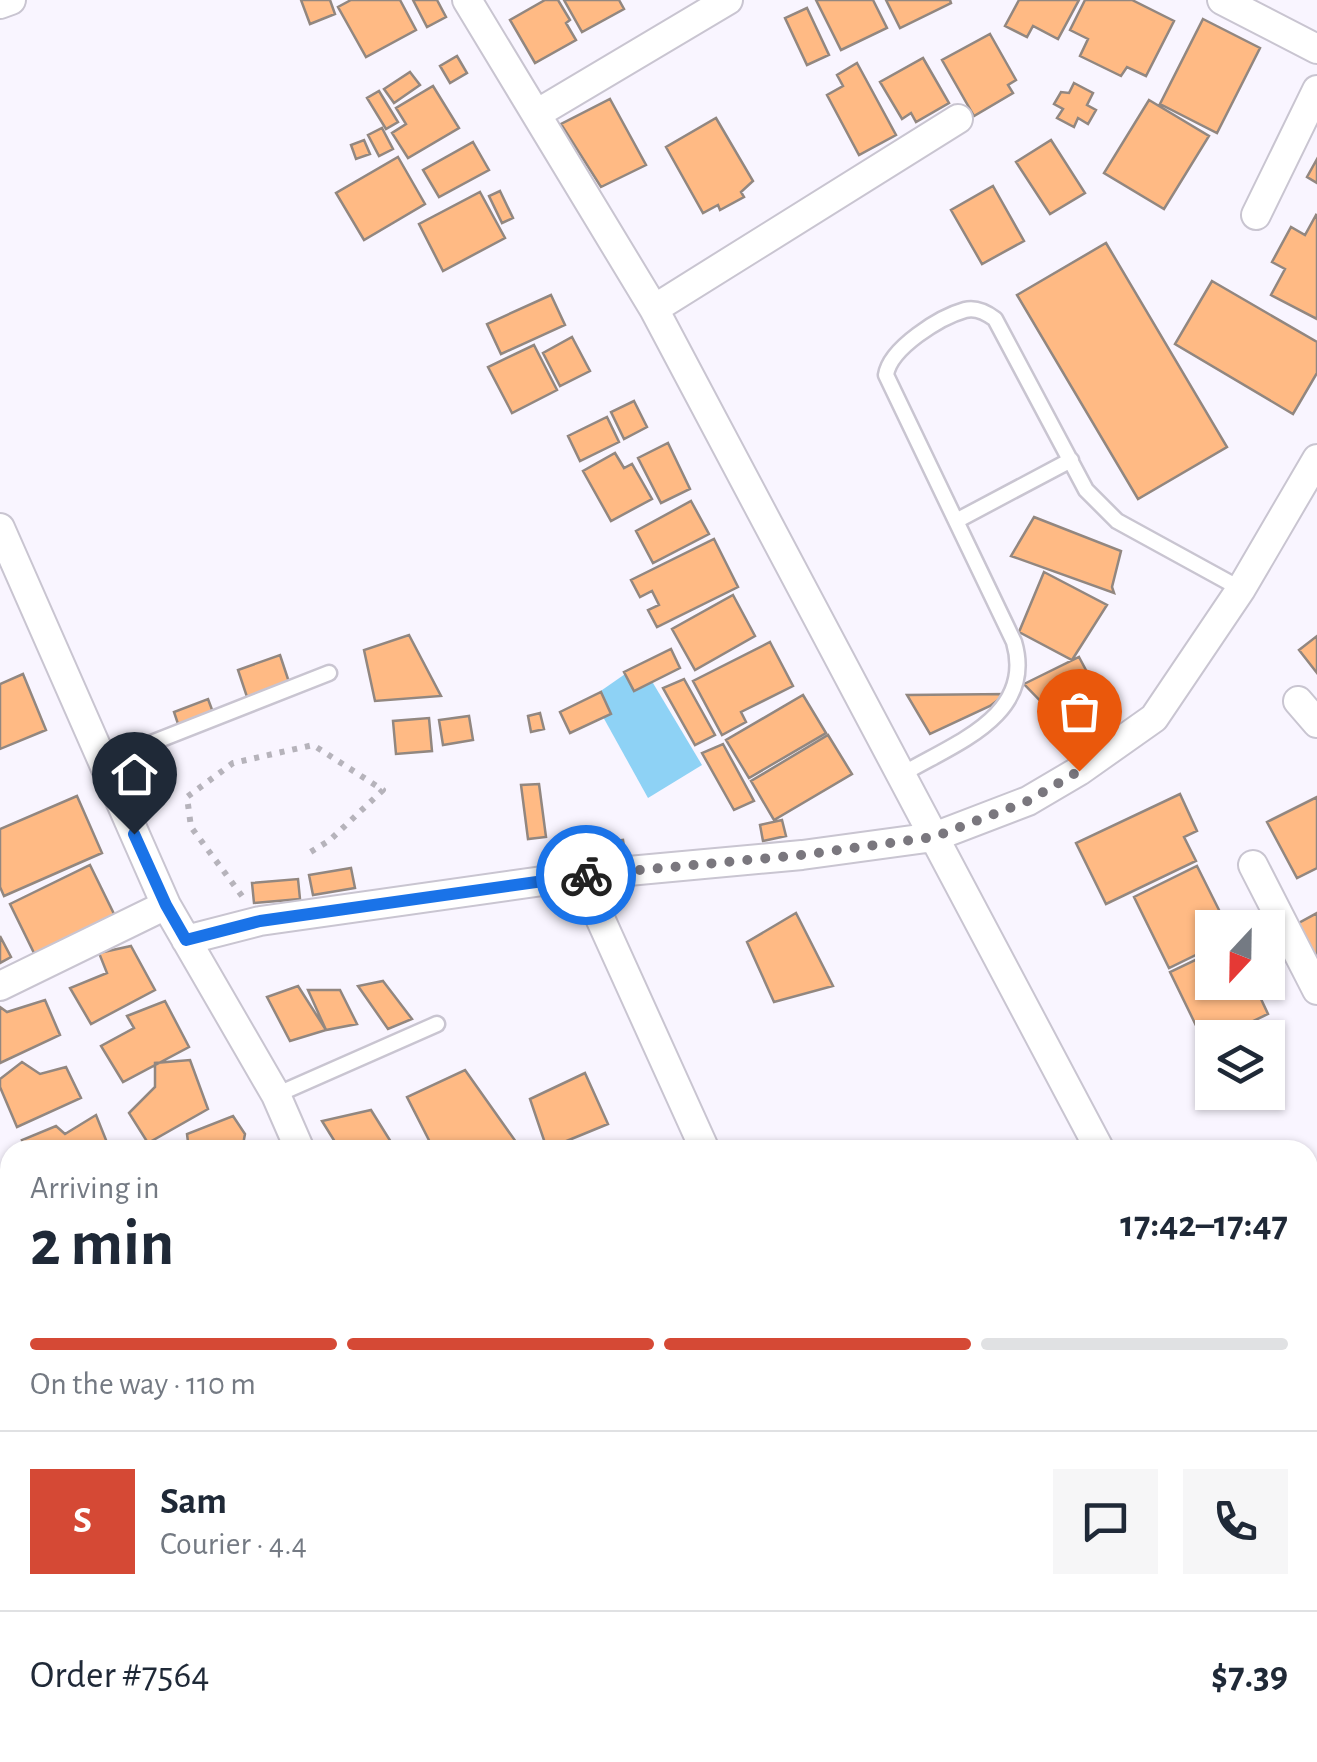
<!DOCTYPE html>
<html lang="en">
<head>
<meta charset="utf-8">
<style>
	body { margin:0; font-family:"Alegreya Sans",sans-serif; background:#f6f6f7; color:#1f2937; height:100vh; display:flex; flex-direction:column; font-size:38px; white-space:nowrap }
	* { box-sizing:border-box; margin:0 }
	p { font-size:32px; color:#747a83 }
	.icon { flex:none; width:55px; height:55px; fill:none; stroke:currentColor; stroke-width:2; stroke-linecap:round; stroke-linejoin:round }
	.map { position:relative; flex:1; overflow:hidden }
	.side { position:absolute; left:0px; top:1140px; width:1318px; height:622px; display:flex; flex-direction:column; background:#fff; border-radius:30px 30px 0 0; box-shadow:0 2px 8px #0004 }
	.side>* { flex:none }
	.needle { width:65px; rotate:202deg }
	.fabs { position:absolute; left:1195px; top:910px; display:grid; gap:20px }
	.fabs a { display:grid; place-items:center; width:90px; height:90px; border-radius:0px; background:#fff; box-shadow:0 2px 8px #0004; font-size:50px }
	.pin { position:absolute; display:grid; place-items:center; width:85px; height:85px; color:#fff; margin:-102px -42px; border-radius:50% 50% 50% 0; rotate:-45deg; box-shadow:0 0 10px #0007 }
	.pin .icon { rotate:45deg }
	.courier { position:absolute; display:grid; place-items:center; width:100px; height:100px; margin:-50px; border:8px solid #1a73e8; border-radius:50%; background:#fff; color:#222; box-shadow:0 2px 12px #0007 }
	.overview em { font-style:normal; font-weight:600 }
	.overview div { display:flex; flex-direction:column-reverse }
	.overview { display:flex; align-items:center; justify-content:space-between; height:170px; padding:0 30px }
	h1 { font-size:65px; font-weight:600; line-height:75px }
	.bar { display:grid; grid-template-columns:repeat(4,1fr); gap:15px 10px; align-content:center; height:120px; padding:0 30px }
	.bar i { height:12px; border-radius:8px; background:#e0e1e3 }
	.bar .current { background:#d54935 }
	.bar p { grid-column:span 4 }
	.line { display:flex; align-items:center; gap:25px; padding:0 30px; border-top:2px solid #e0e1e3 }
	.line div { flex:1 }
	.round { display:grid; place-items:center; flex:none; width:105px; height:105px; border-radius:0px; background:#f6f6f7 }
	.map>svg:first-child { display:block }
	.water { fill:#8ed2f5 }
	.building { fill:#ffba84; stroke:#928780; stroke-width:2.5 }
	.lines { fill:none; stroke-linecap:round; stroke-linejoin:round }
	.service-casing { stroke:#c9c5d1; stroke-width:19 }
	.minor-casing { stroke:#c9c5d1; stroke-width:32 }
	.path { stroke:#b6b3bb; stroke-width:6; stroke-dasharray:5 8; stroke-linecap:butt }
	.service { stroke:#fff; stroke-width:14 }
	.minor { stroke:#fff; stroke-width:28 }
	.done { stroke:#7a777e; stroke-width:10; stroke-dasharray:0 18 }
	.route { stroke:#1a73e8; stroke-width:12 }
</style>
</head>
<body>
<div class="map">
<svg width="1317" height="1762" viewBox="0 0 1317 1762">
	<rect width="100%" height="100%" fill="#f9f5ff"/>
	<!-- water -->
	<path class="water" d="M 641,663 L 702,765 L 648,798 L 592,697 Z"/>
	<!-- building -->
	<path class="building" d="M 301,0 L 330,0 L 335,14 L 310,24 Z
		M 351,0 L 400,0 L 416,30 L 366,57 L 338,7 Z
		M 413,0 L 437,0 L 446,17 L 427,27 Z
		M 545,0 L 558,0 L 570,20 L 566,23 L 576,40 L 535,63 L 510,20 Z
		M 564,0 L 619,0 L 624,9 L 582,32 Z
		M 816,0 L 873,0 L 887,28 L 841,50 Z
		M 886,0 L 950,0 L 951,3 L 900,28 Z
		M 1019,0 L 1079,0 L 1058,39 L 1033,26 L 1027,37 L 1005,26 Z
		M 1085,0 L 1132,0 L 1174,21 L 1146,76 L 1127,67 L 1121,76 L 1080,56 L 1088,39 L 1070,30 Z
		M 807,8 L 829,55 L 807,65 L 785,18 Z
		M 1203,19 L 1260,48 L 1217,133 L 1160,104 Z
		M 990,34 L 1016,80 L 1008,85 L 1013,93 L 974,116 L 942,60 Z
		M 457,56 L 467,73 L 450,83 L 440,66 Z
		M 923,58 L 949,103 L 916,122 L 911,113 L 902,119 L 880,82 Z
		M 857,63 L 896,135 L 859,155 L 827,95 L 843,86 L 837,75 Z
		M 410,72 L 420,85 L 394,103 L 384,89 Z
		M 1074,83 L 1093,93 L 1087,105 L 1096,110 L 1088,124 L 1078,118 L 1074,127 L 1057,118 L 1063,109 L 1054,104 L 1061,92 L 1069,93 Z
		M 433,86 L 459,128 L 408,158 L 392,133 L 406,124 L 396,108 Z
		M 379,91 L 398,122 L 386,129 L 367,98 Z
		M 610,99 L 646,165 L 601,187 L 561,124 Z
		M 1149,100 L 1209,136 L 1164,209 L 1104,173 Z
		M 716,118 L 753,181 L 741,192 L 744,197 L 720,210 L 718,205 L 703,213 L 666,147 Z
		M 382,128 L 393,149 L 379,156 L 368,135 Z
		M 364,140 L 370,154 L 356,159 L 351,145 Z
		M 1051,140 L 1085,193 L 1050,214 L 1016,162 Z
		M 473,142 L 489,170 L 439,197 L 423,170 Z
		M 398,157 L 425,204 L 364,240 L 336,193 Z
		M 1317,159 L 1317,183 L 1307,177 Z
		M 993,186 L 1024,241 L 982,264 L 951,210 Z
		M 500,191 L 513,218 L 502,223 L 489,196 Z
		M 480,192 L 505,238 L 443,271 L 419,224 Z
		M 1316,215 L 1317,216 L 1317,319 L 1271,295 L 1285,269 L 1272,262 L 1291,227 L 1305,235 Z
		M 1106,243 L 1227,447 L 1138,499 L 1017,295 Z
		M 1212,281 L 1317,342 L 1317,373 L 1293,414 L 1175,344 Z
		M 551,295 L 565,325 L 501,354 L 487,324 Z
		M 572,337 L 590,371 L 560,386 L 543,353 Z
		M 534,345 L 557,390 L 512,413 L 488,367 Z
		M 634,401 L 647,427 L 624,439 L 611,412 Z
		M 607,417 L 619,442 L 580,461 L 568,436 Z
		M 668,443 L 690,489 L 661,503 L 638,458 Z
		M 615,453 L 624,468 L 632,464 L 652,499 L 611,521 L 583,471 Z
		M 691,501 L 709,534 L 653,563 L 636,531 Z
		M 1034,517 L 1121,551 L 1112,587 L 1114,593 L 1011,556 Z
		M 714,539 L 738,587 L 657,627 L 648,610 L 659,605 L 652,591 L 640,597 L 631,580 Z
		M 1044,572 L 1107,605 L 1072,660 L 1019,632 Z
		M 733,595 L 755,636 L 695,670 L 672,629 Z
		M 409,635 L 441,696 L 375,701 L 364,650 Z
		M 1317,636 L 1317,673 L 1299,650 Z
		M 770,642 L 793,686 L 741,712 L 746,722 L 722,735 L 693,681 Z
		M 671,649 L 680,668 L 634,691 L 624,672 Z
		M 280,655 L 289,682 L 247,697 L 238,670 Z
		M 1079,657 L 1103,702 L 1050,711 L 1024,684 Z
		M 23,674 L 46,730 L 0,749 L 0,684 Z
		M 684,679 L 715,735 L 695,745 L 663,688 Z
		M 601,692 L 611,714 L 570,733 L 560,712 Z
		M 1006,694 L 990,706 L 930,734 L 907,695 Z
		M 803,695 L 826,733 L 749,778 L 726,740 Z
		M 208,699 L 214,715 L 179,727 L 174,712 Z
		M 540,713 L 544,729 L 531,732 L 528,716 Z
		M 469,716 L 473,740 L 443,745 L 439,720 Z
		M 429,718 L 432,751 L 396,754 L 393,721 Z
		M 828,735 L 852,774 L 774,820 L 751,781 Z
		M 723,744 L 754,801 L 734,810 L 702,753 Z
		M 539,784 L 546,837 L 528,839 L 521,785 Z
		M 1180,794 L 1197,831 L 1184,837 L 1196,861 L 1106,904 L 1076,843 Z
		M 77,796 L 102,853 L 4,896 L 0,887 L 0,829 Z
		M 1317,797 L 1317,868 L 1297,878 L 1267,822 Z
		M 782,820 L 786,836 L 763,841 L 760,825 Z
		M 623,840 L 626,860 L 551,870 L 549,850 Z
		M 90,865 L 115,916 L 35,955 L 10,904 Z
		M 1197,866 L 1228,928 L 1212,928 L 1212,947 L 1169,968 L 1134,897 Z
		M 351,868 L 355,888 L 313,895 L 309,875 Z
		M 298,879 L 300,899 L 254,903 L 252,883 Z
		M 796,913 L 833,986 L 774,1002 L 747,942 Z
		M 1317,913 L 1317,969 L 1295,925 Z
		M 0,936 L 11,957 L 0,963 Z
		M 131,946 L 155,990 L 91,1024 L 70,988 L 107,973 L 99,953 Z
		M 1212,952 L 1212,982 L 1253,982 L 1268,1014 L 1205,1044 L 1170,972 Z
		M 383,981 L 412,1019 L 388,1029 L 358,986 Z
		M 298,986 L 326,1030 L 290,1041 L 267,997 Z
		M 308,990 L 340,990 L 357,1024 L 326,1030 Z
		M 45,1000 L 60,1035 L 0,1063 L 0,1007 L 7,1012 Z
		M 165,1001 L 189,1047 L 123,1082 L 101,1046 L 134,1028 L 127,1016 Z
		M 190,1060 L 208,1109 L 148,1143 L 129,1113 L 155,1087 L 155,1063 Z
		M 22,1062 L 40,1074 L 66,1067 L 81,1098 L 17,1127 L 0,1087 L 0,1079 Z
		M 465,1070 L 521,1149 L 434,1150 L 407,1097 Z
		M 585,1073 L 608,1124 L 547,1149 L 530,1099 Z
		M 371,1110 L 396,1150 L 340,1150 L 322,1121 Z
		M 96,1115 L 110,1150 L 28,1150 L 22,1140 L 56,1126 L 65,1134 Z
		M 233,1116 L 245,1134 L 242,1150 L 189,1150 L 187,1134 Z
		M 1317,1355 L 1317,1381 L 1308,1361 Z
		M 1308,1394 L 1317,1415 L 1317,1433 L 1308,1437 Z
		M 0,1424 L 10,1443 L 10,1475 L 0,1480 Z
		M 1317,1491 L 1317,1539 L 1308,1544 L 1308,1495 Z
		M 1308,1670 L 1317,1693 L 1317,1700 L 1308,1704 Z
		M 0,1697 L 10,1718 L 10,1729 L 0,1734 Z
		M 1317,1700 L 1317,1743 L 1308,1747 L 1308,1704 Z
		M 10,1714 L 10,1752 L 38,1752 L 31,1758 L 34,1762 L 0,1762 L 0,1718 Z
		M 1317,1743 L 1317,1762 L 1280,1762 L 1296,1752 L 1308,1752 L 1308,1747 Z
		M 308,1752 L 373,1752 L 357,1762 L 313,1762 Z
		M 425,1752 L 507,1752 L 508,1754 L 493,1762 L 430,1762 Z
		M 618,1752 L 656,1752 L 637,1762 L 623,1762 Z
		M 737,1752 L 785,1752 L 767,1762 L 742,1762 Z
		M 785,1752 L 794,1752 L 799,1762 L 767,1762 Z
		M 1140,1752 L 1196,1752 L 1201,1762 L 1120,1762 Z"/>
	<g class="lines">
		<!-- service casing -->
		<g class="service-casing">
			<path id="service" d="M 956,521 L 1071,460
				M 103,762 L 329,673
				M 901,775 C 952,744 1036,717 1014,642 L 886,375 C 890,348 940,317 965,310 C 976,307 987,313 995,319 L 1086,490 L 1117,521 L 1241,589
				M 276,1095 L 437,1024
				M 1241,1752 L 1246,1762"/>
		</g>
		<!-- minor casing -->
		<g class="minor-casing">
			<path id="minor" d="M 467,0 L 654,309 L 1100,1150
				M 1222,0 L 1317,49
				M 0,4 L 11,0
				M 538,113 L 728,0
				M 1256,215 L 1317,90
				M 654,309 L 958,119
				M 0,528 L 166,905 L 276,1095 L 300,1150
				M 1298,701 L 1317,723
				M 1253,865 L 1317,990
				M 585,875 L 590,896 L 705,1150
				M 186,940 L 260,921 L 585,875 L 802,855 L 934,837 L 1028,801 L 1079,771 L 1154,718 L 1241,589 L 1317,459
				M 0,986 L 166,905
				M 0,1248 L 10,1270
				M 1308,1289 L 1317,1284
				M 0,1567 L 10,1562
				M 1308,1581 L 1317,1576
				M 246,1752 L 251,1762
				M 596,1752 L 601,1762
				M 938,1762 L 957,1752"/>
		</g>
		<!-- path -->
		<path class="path" d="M 242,896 L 191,827 L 187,797 L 233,763 L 313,745 L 383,790 L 330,840 L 309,853"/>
		<!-- service -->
		<use href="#service" class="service"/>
		<!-- minor -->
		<use href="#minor" class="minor"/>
	</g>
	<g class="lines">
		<!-- done -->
		<path class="done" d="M 586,875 L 802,855 L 934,837 L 1028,801 L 1079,771"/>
		<!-- route -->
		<path class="route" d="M 134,834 L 166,905 L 186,940 L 260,921 L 586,875"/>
	</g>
</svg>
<div class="fabs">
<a><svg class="needle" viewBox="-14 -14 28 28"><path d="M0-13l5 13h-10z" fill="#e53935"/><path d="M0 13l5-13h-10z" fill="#747a83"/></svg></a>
<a><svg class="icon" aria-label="layers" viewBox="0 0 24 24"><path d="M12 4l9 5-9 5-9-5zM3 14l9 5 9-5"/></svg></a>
</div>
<div class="pin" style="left:1079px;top:771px;background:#ea580c"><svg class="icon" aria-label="bag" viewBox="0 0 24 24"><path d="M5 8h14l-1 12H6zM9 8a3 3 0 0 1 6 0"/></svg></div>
<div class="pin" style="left:134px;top:834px;background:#1f2937"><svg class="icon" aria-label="home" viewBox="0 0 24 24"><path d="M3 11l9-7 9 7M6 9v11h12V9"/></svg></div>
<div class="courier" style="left:586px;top:875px"><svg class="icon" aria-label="bike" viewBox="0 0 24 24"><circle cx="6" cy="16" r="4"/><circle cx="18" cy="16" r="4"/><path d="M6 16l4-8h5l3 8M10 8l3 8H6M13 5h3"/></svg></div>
<section class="side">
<div class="overview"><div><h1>2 min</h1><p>Arriving in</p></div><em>17:42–17:47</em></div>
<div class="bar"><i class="current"></i><i class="current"></i><i class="current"></i><i></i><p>On the way · 110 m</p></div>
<div class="line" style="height:180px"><b class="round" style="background:#d54935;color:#fff">S</b><div><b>Sam</b><p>Courier · 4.4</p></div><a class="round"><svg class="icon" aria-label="chat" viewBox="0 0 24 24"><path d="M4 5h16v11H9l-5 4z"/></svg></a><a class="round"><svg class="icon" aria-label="phone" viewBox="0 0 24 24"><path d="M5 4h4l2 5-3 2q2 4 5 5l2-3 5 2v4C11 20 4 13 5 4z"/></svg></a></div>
<div class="line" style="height:130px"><div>Order #7564</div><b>$7.39</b></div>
</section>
</div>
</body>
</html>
